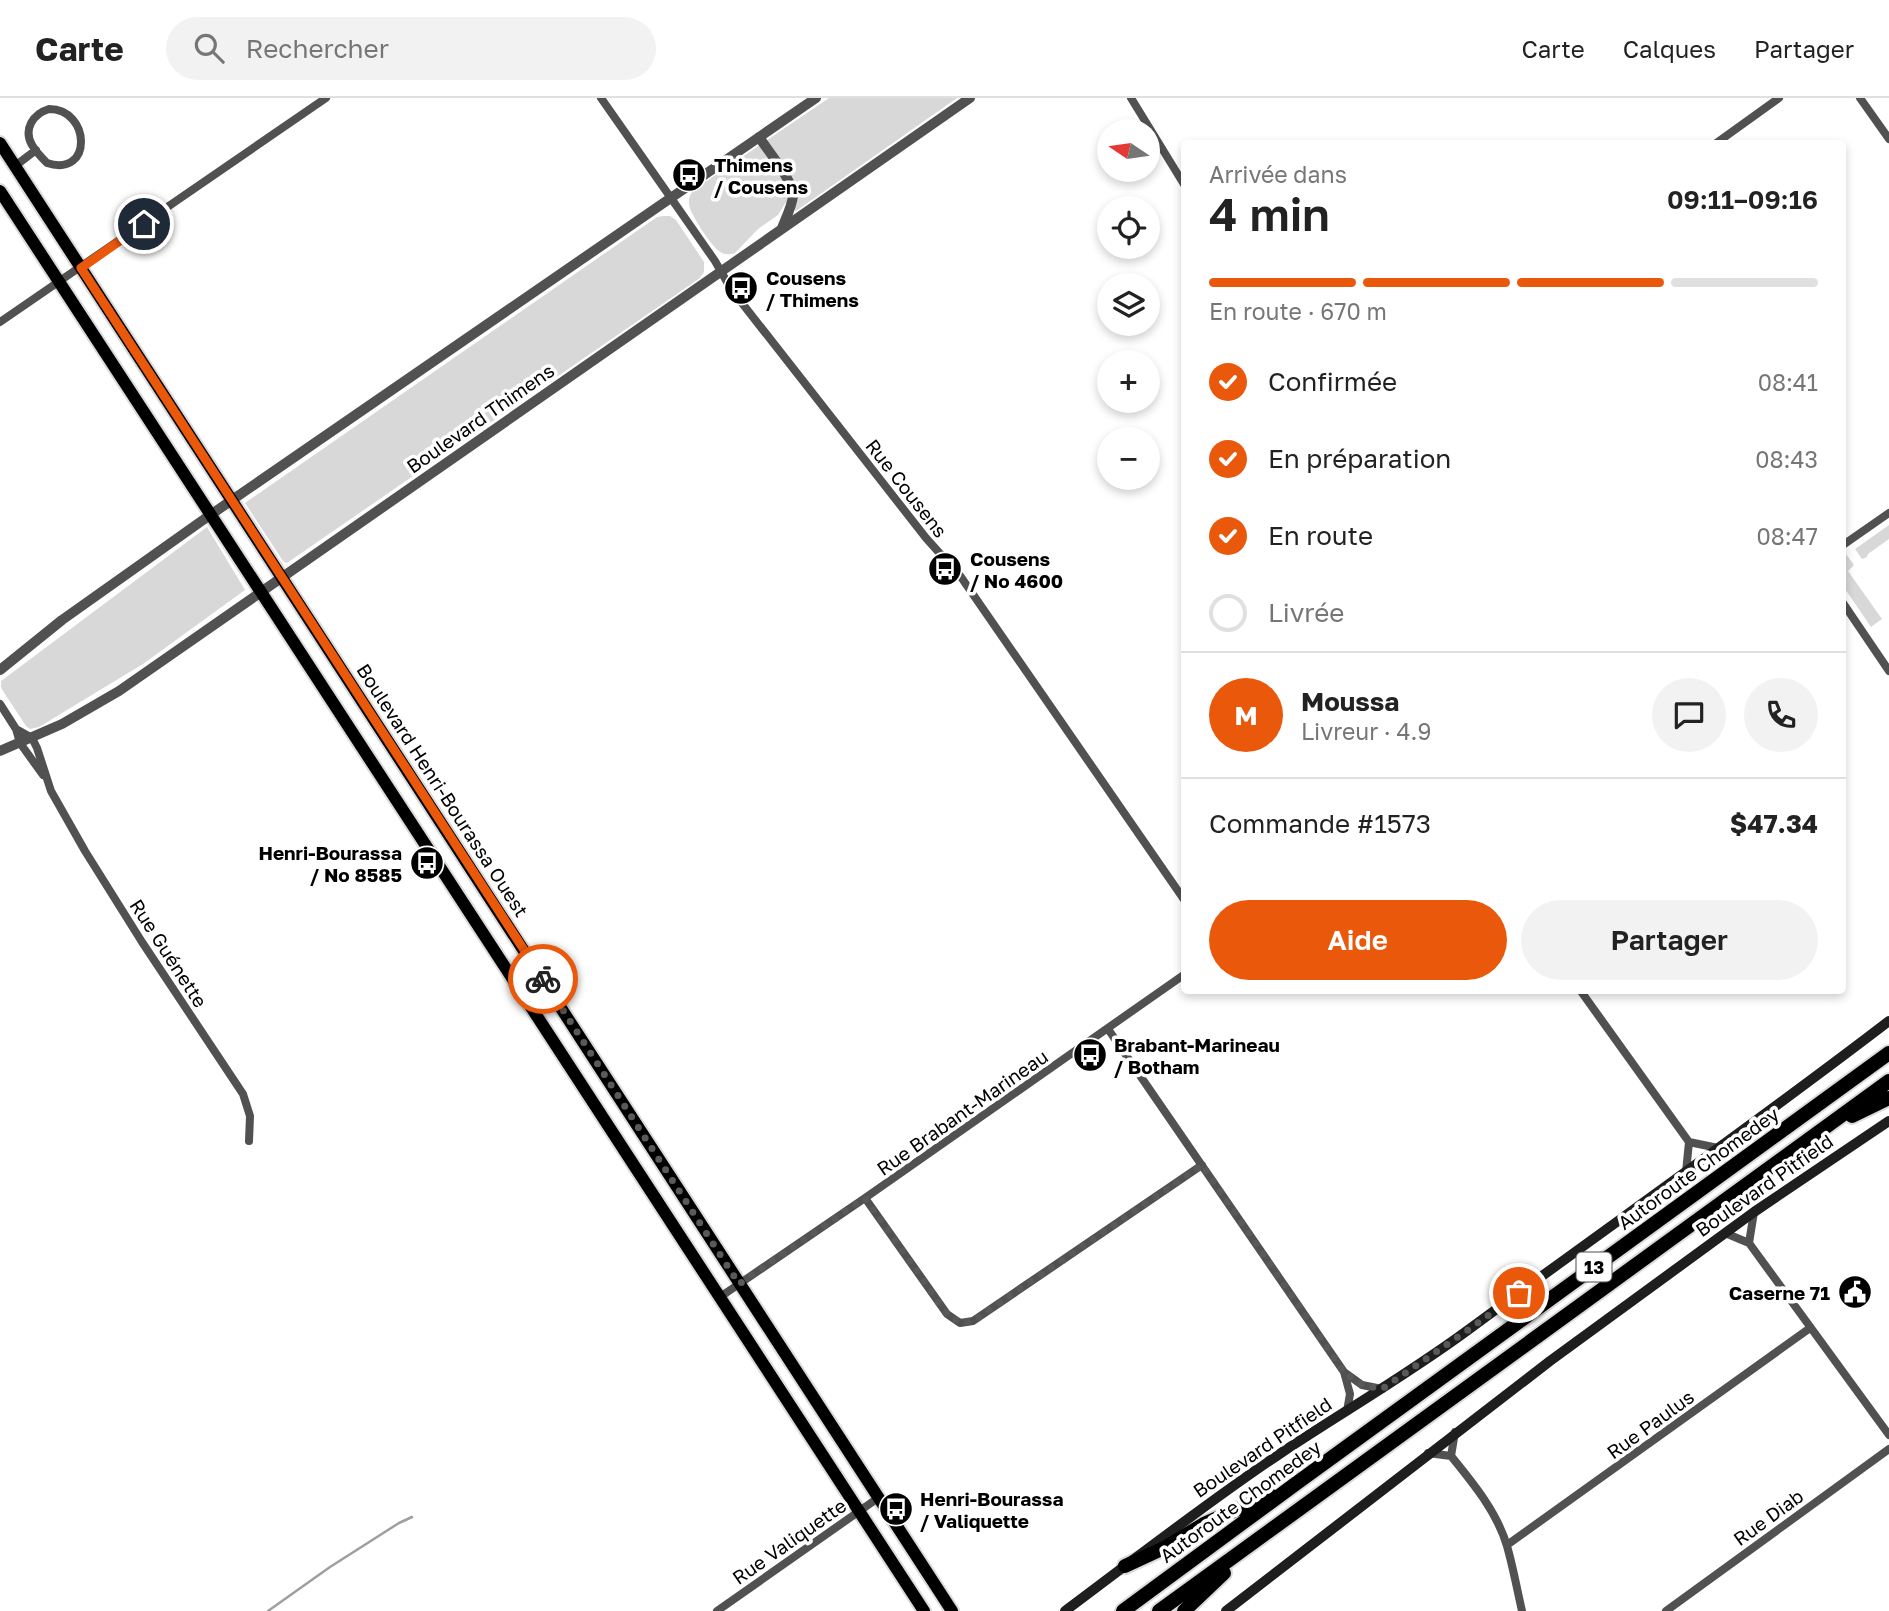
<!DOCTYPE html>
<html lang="fr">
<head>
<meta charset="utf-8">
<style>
	body { margin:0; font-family:"Golos Text",sans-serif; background:#f2f2f2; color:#222; height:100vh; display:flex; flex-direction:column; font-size:26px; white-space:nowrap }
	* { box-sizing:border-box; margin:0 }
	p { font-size:23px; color:#767676 }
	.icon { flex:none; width:38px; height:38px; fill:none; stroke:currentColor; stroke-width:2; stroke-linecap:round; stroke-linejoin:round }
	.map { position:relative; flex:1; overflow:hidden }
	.drawer { position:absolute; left:1181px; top:42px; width:665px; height:854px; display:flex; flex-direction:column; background:#fff; border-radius:7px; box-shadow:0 4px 10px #0003 }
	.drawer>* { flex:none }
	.needle { width:46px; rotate:283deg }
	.fabs { position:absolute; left:1097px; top:21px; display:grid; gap:14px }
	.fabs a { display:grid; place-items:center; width:63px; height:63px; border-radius:50%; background:#fff; box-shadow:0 4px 10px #0003; font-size:35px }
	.pin { position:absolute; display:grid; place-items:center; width:60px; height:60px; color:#fff; margin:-30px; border:4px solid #fff; border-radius:50%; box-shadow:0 2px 7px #0007 }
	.courier { position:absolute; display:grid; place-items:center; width:70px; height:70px; margin:-35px; border:5px solid #ea580c; border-radius:50%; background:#fff; color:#222; box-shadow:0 2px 9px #0007 }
	.overview em { font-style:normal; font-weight:600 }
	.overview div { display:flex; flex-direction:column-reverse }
	.overview { display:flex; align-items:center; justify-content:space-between; height:119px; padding:0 28px }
	h1 { font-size:46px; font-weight:600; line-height:52px }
	.bar { display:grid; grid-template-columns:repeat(4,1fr); gap:10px 7px; align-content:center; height:84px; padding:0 28px }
	.bar i { height:9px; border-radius:5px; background:#e0e0e0 }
	.bar .on { background:#ea580c }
	.bar p { grid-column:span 4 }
	.line { display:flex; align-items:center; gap:18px; padding:0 28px; border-top:2px solid #e0e0e0 }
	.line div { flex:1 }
	.round { display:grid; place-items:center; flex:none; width:74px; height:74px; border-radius:37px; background:#f2f2f2 }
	ol { padding:0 28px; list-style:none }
	li { display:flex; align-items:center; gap:21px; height:77px }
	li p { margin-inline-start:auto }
	li .icon { padding:7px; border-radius:50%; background:#ea580c; color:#fff; stroke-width:4 }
	li:last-child { color:#767676 }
	li i { width:38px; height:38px; border:4px solid #e0e0e0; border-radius:50% }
	.cta { display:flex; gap:14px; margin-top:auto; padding:14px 28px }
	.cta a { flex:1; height:80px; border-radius:42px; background:#ea580c; color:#fff; font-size:28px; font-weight:600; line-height:80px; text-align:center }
	.cta a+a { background:#f2f2f2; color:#222 }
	header { display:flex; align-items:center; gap:42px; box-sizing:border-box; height:98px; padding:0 35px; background:#fff; border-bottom:2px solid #e0e0e0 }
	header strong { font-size:33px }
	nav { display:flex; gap:38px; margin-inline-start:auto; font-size:24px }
	.search { width:490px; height:63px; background:#f2f2f2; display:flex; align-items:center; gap:18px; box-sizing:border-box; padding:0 24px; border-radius:38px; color:#767676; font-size:26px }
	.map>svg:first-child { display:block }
	.grass { fill:#d8d8d8 }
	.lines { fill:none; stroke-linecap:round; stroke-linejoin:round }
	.stream { stroke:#9f9f9f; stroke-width:2.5 }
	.primary-casing { stroke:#dbdbdb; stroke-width:16 }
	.motorway-casing { stroke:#dbdbdb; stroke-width:18 }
	.minor { stroke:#515151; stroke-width:8 }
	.tertiary { stroke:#515151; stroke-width:10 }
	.secondary { stroke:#1e1e1e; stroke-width:10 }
	.primary { stroke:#000; stroke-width:12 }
	.motorway { stroke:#000; stroke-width:14 }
	.done { stroke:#595959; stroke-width:7; stroke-dasharray:0 12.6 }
	.route { stroke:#ea580c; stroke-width:9 }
	.labels { text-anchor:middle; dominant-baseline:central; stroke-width:7; stroke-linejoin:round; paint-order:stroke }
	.shield { fill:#fff; stroke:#4c4c4c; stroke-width:2 }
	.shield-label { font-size:18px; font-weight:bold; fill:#000 }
	.poi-label { font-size:19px; font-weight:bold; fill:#000; stroke:#fff; text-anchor:start }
	.street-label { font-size:19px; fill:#000; stroke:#fff }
</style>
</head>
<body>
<header>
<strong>Carte</strong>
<div class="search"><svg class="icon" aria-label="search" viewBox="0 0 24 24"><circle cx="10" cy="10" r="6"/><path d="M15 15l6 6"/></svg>Rechercher</div>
<nav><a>Carte</a><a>Calques</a><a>Partager</a></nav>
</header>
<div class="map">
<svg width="1889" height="1513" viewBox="0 0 1889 1513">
	<rect width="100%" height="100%" fill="#fff"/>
	<!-- grass -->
	<path class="grass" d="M 829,0 L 957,0 L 796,113 L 786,104 L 778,117 L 758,131 L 735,155 C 729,157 724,157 719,153 C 711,148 689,114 689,106 C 688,99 691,95 695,91 Z
		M 663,118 L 670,118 L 676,122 L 704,164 L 704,174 L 700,180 L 287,465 L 283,463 L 245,405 L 657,119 Z
		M 1889,427 L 1889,441 L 1868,456 L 1867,459 L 1862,461 L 1855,451 Z
		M 207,429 L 245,492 L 143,566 L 39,629 L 30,631 L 26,628 L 3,593 L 1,589 L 1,583 Z
		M 1846,456 L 1854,467 L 1848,473 L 1882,521 L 1871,529 L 1843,488 L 1843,459 Z"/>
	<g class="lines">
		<!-- stream -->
		<path class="stream" d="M 268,1513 L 330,1469 L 399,1425 L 412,1419"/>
		<!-- primary casing -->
		<g class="primary-casing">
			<path id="primary" d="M 0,45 L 952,1513
				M 0,93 L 924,1513"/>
		</g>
		<!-- motorway casing -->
		<g class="motorway-casing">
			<path id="motorway" d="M 1852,1018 L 1889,1000
				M 1125,1468 L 1166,1449 L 1204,1426 L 1270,1397
				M 1123,1513 L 1294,1387 L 1889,955
				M 1159,1513 L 1889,983
				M 1184,1513 L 1224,1475"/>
		</g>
		<!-- minor -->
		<path class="minor" d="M 601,0 L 715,163 L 731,191 L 926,440 L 961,479 L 1185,803
			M 1131,0 L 1185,88
			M 1860,0 L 1889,41
			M 49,11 C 91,11 93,80 47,65 C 42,60 36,54 32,47 C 23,31 33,16 49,11 Z
			M 1715,46 L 1779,0
			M 15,68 L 36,52
			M 0,224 L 326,0
			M 1843,447 L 1889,415
			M 1843,505 L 1889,573
			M 0,606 L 16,631 L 20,645 L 43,677
			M 16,631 L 32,640 L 37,650 L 51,693 L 85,753 L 142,844 L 243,996 L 250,1018 L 249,1043
			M 1580,892 L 1689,1044 L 1686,1074
			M 1108,931 L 1344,1274 L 1362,1287 L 1382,1291
			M 1689,1044 L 1718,1050
			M 865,1100 L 947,1216 L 960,1225 L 973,1223 L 1202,1067
			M 1725,1135 L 1749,1145 L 1889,1337
			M 1749,1145 L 1754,1114
			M 720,1199 L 865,1100 L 1185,876
			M 1344,1274 L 1350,1296 L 1347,1313
			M 1428,1355 L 1451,1358 C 1473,1385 1497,1414 1507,1448 C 1513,1469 1517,1491 1522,1513
			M 1451,1358 L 1455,1334
			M 1507,1447 L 1810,1230
			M 717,1513 L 878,1400
			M 1666,1513 L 1889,1351"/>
		<!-- tertiary -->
		<path class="tertiary" d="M 759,39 C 768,53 793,82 793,98 C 792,108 786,120 782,130
			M 0,572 L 62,522 L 203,422 L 816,0
			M 0,653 L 62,626 L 119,593 L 970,0"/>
		<!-- secondary -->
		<path class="secondary" d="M 1065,1513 C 1136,1460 1205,1406 1278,1357 C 1341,1315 1407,1277 1468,1232 C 1608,1129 1751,1029 1889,923
			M 1226,1513 L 1550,1263 L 1754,1114 L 1889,1023"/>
		<!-- primary -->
		<use href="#primary" class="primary"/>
		<!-- motorway -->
		<use href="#motorway" class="motorway"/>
	</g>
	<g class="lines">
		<!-- done -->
		<path class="done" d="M 543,881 L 739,1186 L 865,1100 L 947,1216 L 960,1225 L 973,1223 L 1202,1067 L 1344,1274 L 1362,1287 L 1382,1291 L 1468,1232 L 1519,1195"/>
		<!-- route -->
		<path class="route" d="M 144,126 L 81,170 L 543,881"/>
	</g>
	<!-- icons -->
	<defs>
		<g id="bus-disc" transform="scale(1.75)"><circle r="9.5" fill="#000" stroke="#fff"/><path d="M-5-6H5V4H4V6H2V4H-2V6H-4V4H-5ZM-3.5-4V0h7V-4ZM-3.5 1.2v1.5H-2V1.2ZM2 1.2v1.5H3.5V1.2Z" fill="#fff"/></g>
		<g id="civic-disc" transform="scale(1.75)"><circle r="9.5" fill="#000" stroke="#fff"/><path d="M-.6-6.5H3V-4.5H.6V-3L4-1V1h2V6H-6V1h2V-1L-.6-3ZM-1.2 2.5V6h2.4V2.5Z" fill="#fff"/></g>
	</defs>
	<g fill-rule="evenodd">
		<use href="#bus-disc" x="689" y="77"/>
		<use href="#bus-disc" x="741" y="190"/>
		<use href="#bus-disc" x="945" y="471"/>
		<use href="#bus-disc" x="427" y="765"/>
		<use href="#bus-disc" x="1090" y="957"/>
		<use href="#civic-disc" x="1855" y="1194"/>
		<use href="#bus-disc" x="896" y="1411"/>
	</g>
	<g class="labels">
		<!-- shield labels -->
		<rect class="shield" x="1576.5" y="1154.5" width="35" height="29" rx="5"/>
		<g class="shield-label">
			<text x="1594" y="1169">13</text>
		</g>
		<!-- poi labels -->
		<g class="poi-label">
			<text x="714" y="66">Thimens<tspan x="714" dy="22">/ Cousens</tspan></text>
			<text x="766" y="179">Cousens<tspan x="766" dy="22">/ Thimens</tspan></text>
			<text x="970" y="460">Cousens<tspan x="970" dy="22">/ No 4600</tspan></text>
			<text x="402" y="754" text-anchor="end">Henri-Bourassa<tspan x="402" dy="22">/ No 8585</tspan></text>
			<text x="1114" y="946">Brabant-Marineau<tspan x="1114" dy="22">/ Botham</tspan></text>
			<text x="1830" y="1194" text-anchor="end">Caserne 71</text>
			<text x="920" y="1400">Henri-Bourassa<tspan x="920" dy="22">/ Valiquette</tspan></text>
		</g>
		<!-- street labels -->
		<g class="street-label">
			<text transform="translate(480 320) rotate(-35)">Boulevard Thimens</text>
			<text transform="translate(907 390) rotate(52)">Rue Cousens</text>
			<text transform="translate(443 692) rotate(57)">Boulevard Henri-Bourassa Ouest</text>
			<text transform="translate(169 855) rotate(57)">Rue Guénette</text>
			<text transform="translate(962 1014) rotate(-35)">Rue Brabant-Marineau</text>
			<text transform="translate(1698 1070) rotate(-36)">Autoroute Chomedey</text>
			<text transform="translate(1764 1087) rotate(-35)">Boulevard Pitfield</text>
			<text transform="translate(1650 1326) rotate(-36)">Rue Paulus</text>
			<text transform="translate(1262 1349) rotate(-34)">Boulevard Pitfield</text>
			<text transform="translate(1240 1403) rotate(-36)">Autoroute Chomedey</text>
			<text transform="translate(1768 1419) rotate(-36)">Rue Diab</text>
			<text transform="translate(789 1443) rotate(-35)">Rue Valiquette</text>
		</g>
	</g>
</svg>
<div class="fabs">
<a><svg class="needle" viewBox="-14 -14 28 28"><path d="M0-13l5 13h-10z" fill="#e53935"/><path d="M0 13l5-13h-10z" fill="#767676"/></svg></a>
<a><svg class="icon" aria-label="locate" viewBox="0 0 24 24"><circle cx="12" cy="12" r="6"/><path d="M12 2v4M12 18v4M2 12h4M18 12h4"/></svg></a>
<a><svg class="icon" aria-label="layers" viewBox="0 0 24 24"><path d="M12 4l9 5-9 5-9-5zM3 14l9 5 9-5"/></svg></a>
<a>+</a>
<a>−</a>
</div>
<div class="pin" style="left:1519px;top:1195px;background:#ea580c"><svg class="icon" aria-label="bag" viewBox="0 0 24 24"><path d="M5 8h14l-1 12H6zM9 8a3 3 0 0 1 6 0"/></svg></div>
<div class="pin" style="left:144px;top:126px;background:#1f2937"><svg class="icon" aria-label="home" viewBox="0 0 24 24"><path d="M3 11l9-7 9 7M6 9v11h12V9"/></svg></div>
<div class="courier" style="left:543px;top:881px"><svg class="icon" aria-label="bike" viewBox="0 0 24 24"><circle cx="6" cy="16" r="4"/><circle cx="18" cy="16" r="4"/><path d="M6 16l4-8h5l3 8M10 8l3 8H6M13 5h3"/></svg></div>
<section class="drawer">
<div class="overview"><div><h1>4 min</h1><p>Arrivée dans</p></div><em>09:11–09:16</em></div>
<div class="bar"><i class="on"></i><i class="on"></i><i class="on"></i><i></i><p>En route · 670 m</p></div>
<ol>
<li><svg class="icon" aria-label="check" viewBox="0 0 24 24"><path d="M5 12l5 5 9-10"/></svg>Confirmée<p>08:41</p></li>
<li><svg class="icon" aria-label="check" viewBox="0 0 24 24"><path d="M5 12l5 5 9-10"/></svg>En préparation<p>08:43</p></li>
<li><svg class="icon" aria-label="check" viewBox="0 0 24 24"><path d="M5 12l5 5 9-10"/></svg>En route<p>08:47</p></li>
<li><i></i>Livrée</li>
</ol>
<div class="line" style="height:126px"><b class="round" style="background:#ea580c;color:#fff">M</b><div><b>Moussa</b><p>Livreur · 4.9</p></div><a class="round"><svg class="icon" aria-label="chat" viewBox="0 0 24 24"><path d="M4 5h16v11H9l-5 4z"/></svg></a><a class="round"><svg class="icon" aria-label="phone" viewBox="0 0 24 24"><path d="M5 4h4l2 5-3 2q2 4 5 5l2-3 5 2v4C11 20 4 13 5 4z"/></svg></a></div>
<div class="line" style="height:91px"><div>Commande #1573</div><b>$47.34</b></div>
<div class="cta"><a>Aide</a><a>Partager</a></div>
</section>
</div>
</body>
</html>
